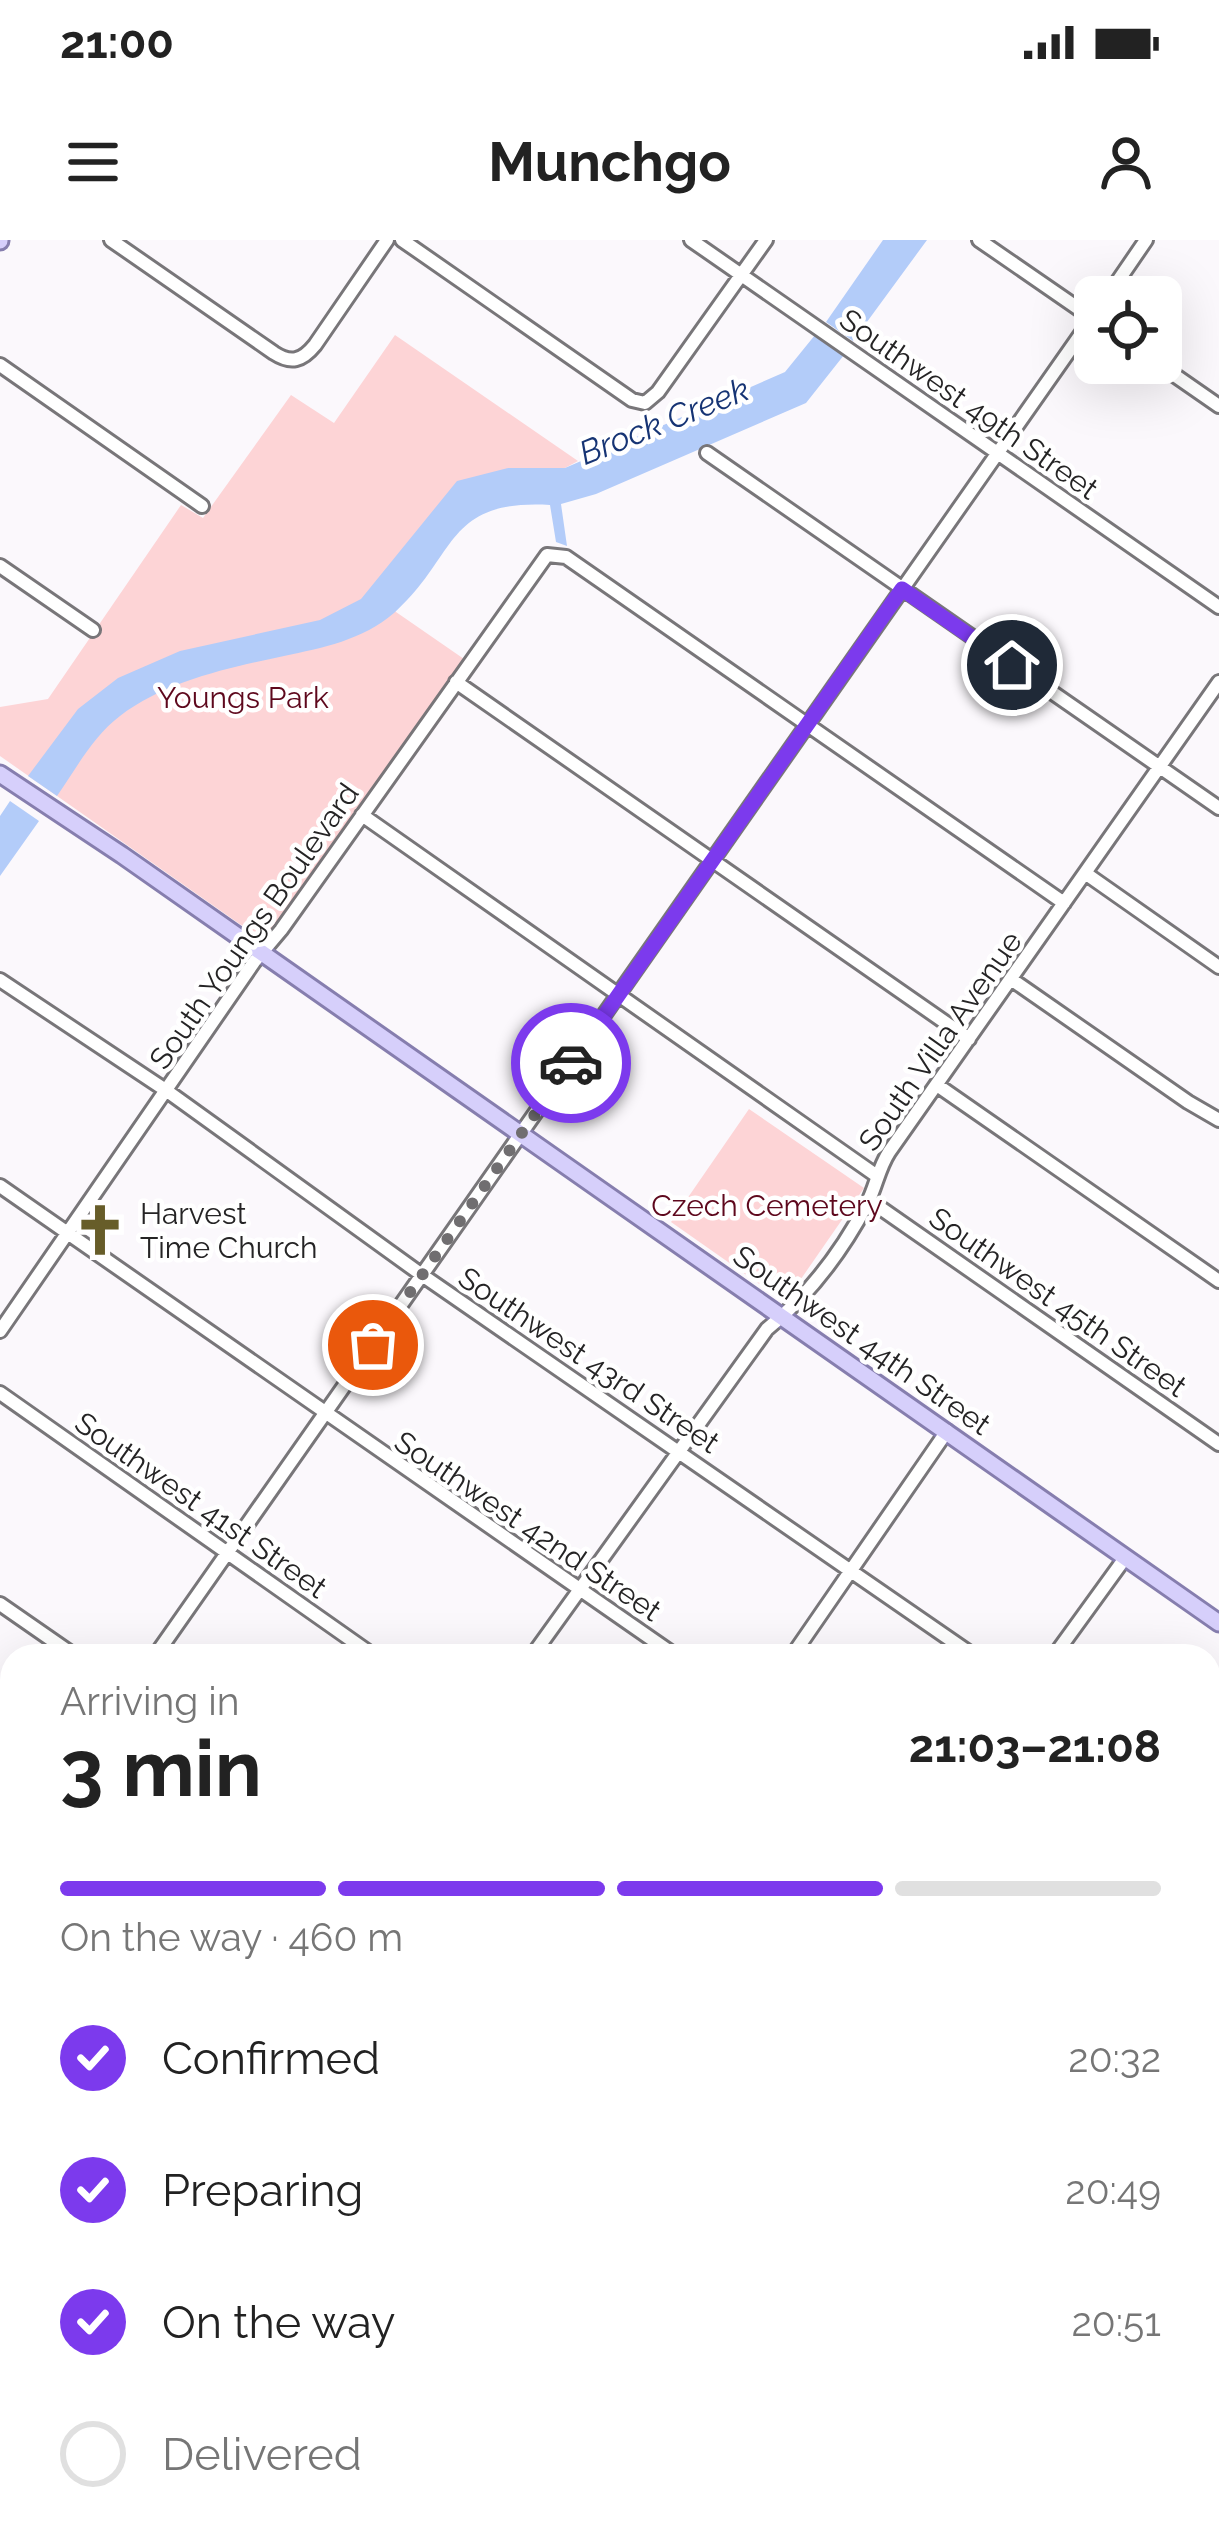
<!DOCTYPE html>
<html lang="en">
<head>
<meta charset="utf-8">
<style>
	body { margin:0; font-family:Raleway,sans-serif; background:#f6f6f6; color:#222; height:100vh; display:flex; flex-direction:column; font-size:45px; white-space:nowrap }
	* { box-sizing:border-box; margin:0 }
	p { font-size:39px; color:#767676 }
	.icon { flex:none; width:66px; height:66px; fill:none; stroke:currentColor; stroke-width:2; stroke-linecap:round; stroke-linejoin:round }
	.map { position:relative; flex:1; overflow:hidden }
	.drawer { position:absolute; left:0px; top:1404px; width:1221px; height:903px; display:flex; flex-direction:column; background:#fff; border-radius:36px 36px 0 0; box-shadow:0 12px 48px #0002 }
	.drawer>* { flex:none }
	.tools { position:absolute; left:1074px; top:36px; display:grid; gap:24px }
	.tools a { display:grid; place-items:center; width:108px; height:108px; border-radius:18px; background:#fff; box-shadow:0 12px 48px #0002; font-size:60px }
	.pin { position:absolute; display:grid; place-items:center; width:102px; height:102px; color:#fff; margin:-51px; border:6px solid #fff; border-radius:50%; box-shadow:0 3px 12px #0007 }
	.courier { position:absolute; display:grid; place-items:center; width:120px; height:120px; margin:-60px; border:9px solid #7c3aed; border-radius:50%; background:#fff; color:#222; box-shadow:0 3px 15px #0007 }
	.headline em { font-style:normal; font-weight:700 }
	.headline div { display:flex; flex-direction:column-reverse }
	.headline { display:flex; align-items:center; justify-content:space-between; height:204px; padding:0 60px }
	h1 { font-size:78px; font-weight:700; line-height:90px }
	.bar { display:grid; grid-template-columns:repeat(4,1fr); gap:18px 12px; align-content:center; height:144px; padding:0 60px }
	.bar i { height:15px; border-radius:9px; background:#e0e0e0 }
	.bar .active { background:#7c3aed }
	.bar p { grid-column:span 4 }
	ol { padding:0 60px; list-style:none }
	li { display:flex; align-items:center; gap:36px; height:132px }
	li p { margin-inline-start:auto }
	li .icon { padding:12px; border-radius:50%; background:#7c3aed; color:#fff; stroke-width:4 }
	li:last-child { color:#767676 }
	li i { width:66px; height:66px; border:6px solid #e0e0e0; border-radius:50% }
	.status { display:flex; justify-content:space-between; align-items:center; height:84px; padding:0 60px; background:#fff; direction:ltr }
	.status svg { height:33px; fill:currentColor }
	header { display:flex; justify-content:space-between; align-items:center; height:156px; padding:0 60px; background:#fff; font-size:54px; font-weight:700 }
	.map>svg:first-child { display:block }
	.green { fill:#fdd4d6 }
	.water { fill:#b3ccf9 }
	.lines { fill:none; stroke-linecap:round; stroke-linejoin:round }
	.minor-casing { stroke:#787679; stroke-width:18 }
	.major-casing { stroke:#867eae; stroke-width:21 }
	.minor { stroke:#fff; stroke-width:12 }
	.major { stroke:#d6cffb; stroke-width:15 }
	.done { stroke:#706e70; stroke-width:12; stroke-dasharray:0 21.6 }
	.route { stroke:#7c3aed; stroke-width:15 }
	.labels { text-anchor:middle; dominant-baseline:central; stroke-width:9; stroke-linejoin:round; paint-order:stroke }
	.street-label { font-size:30px; fill:#252425; stroke:#fff }
	.park-label { font-size:30px; fill:#5e081d; stroke:#fff }
	.poi-label { font-size:30px; fill:#252425; stroke:#fff; text-anchor:start }
	.water-label { font-size:33px; font-style:italic; fill:#163474; stroke:#fff }
</style>
</head>
<body>
<div class="status"><b>21:00</b><svg viewBox="0 0 49 12"><path d="M0 12V9h3v3zM5 12V6h3v6zM10 12V3h3v9zM15 12V0h3v12zM26 1h20v11H26zM47 4h2v5h-2z"/></svg></div>
<header><svg class="icon" aria-label="menu" viewBox="0 0 24 24"><path d="M4 6h16M4 12h16M4 18h16"/></svg>Munchgo<svg class="icon" aria-label="person" viewBox="0 0 24 24"><circle cx="12" cy="8" r="4"/><path d="M4 21q1-7 8-7t8 7"/></svg></header>
<div class="map">
<svg width="1219" height="2305" viewBox="0 0 1219 2305">
	<rect width="100%" height="100%" fill="#fbf8fc"/>
	<!-- green -->
	<path class="green" d="M 395,95 L 578,221 L 565,228 L 508,228 L 375,346 L 396,372 L 464,419 L 273,693 L 261,699 L 0,516 L 0,467 L 48,459 L 181,265 L 203,278 L 291,155 L 334,183 Z
		M 749,869 L 864,948 L 785,1062 L 671,982 Z
		M 315,2295 L 404,2295 L 418,2305 L 315,2305 Z"/>
	<!-- water -->
	<path class="water" d="M 883,0 L 927,0 L 853,101 L 826,82 Z
		M 815,95 L 844,115 L 806,163 L 596,254 L 561,264 L 567,306 L 556,302 L 550,265 C 444,259 458,316 394,373 C 363,400 322,408 284,416 C 228,428 166,441 120,476 C 93,496 76,529 57,556 L 28,536 L 78,469 L 118,438 L 180,411 L 320,380 L 361,359 L 457,241 L 508,228 L 565,228 L 785,132 Z
		M 10,561 L 39,581 L 0,636 L 0,576 Z"/>
	<g class="lines">
		<!-- minor casing -->
		<g class="minor-casing">
			<path id="minor" d="M 111,0 L 274,113 C 291,124 302,121 315,105 L 387,0
				M 402,0 L 632,160 L 645,163 L 658,152 L 766,0
				M 691,0 L 1219,367
				M 979,0 L 1095,80
				M 1107,57 L 1146,0
				M 1157,123 L 1219,166
				M 0,125 L 202,266
				M 707,213 L 1219,568
				M 0,326 L 93,390
				M 456,442 L 969,799
				M 362,575 L 877,936
				M 1085,633 L 1219,727
				M 1011,739 L 1188,862 L 1219,880
				M 0,740 L 167,851 L 422,1035 L 974,1416
				M 937,845 L 1219,1041
				M 0,946 L 676,1416
				M 869,960 L 1219,1204
				M 0,1091 L 254,722 L 281,690 L 547,315 L 566,317 L 1064,663
				M 0,1153 L 374,1416
				M 0,1364 L 75,1416
				M 155,1416 L 1095,74
				M 532,1416 L 767,1089 C 808,1056 842,1011 867,964 C 876,947 878,929 889,912 L 1219,442
				M 792,1416 L 947,1191
				M 1054,1416 L 1125,1318
				M 0,1572 L 12,1580
				M 1209,1576 L 1219,1562
				M 1209,1581 L 1219,1588
				M 0,1639 L 12,1622
				M 1209,1791 L 1219,1798
				M 0,1836 L 12,1845
				M 1209,1967 L 1219,1952
				M 1209,1999 L 1219,2006
				M 0,2009 L 12,2017
				M 0,2097 L 12,2106
				M 0,2182 L 12,2164
				M 1209,2205 L 1219,2212
				M 285,2295 L 299,2305
				M 413,2295 L 428,2305
				M 740,2295 L 754,2305
				M 1037,2295 L 1052,2305
				M 437,2305 L 444,2295
				M 705,2305 L 712,2295
				M 973,2305 L 980,2295"/>
		</g>
		<!-- major casing -->
		<g class="major-casing">
			<path id="major" d="M 0,1 L 0,0
				M 0,534 L 122,615 L 1219,1383"/>
		</g>
		<!-- minor -->
		<use href="#minor" class="minor"/>
		<!-- major -->
		<use href="#major" class="major"/>
	</g>
	<g class="lines">
		<!-- done -->
		<path class="done" d="M 373,1105 L 571,823"/>
		<!-- route -->
		<path class="route" d="M 571,823 L 902,349 L 1012,425"/>
	</g>
	<!-- icons -->
	<defs>
		<g id="church-bare" transform="scale(4.14)"><path d="M-1.2-6h2.4v3.5h3.3v2.4h-3.3V6h-2.4V-.1h-3.3v-2.4h3.3Z" fill="#675d29" stroke="#fff" stroke-width="2.5" paint-order="stroke"/></g>
	</defs>
	<g fill-rule="evenodd">
		<use href="#church-bare" x="100" y="990"/>
	</g>
	<g class="labels">
		<!-- street labels -->
		<g class="street-label">
			<text transform="translate(969 164) rotate(35)">Southwest 49th Street</text>
			<text transform="translate(254 686) rotate(-55)">South Youngs Boulevard</text>
			<text transform="translate(940 801) rotate(-55)">South Villa Avenue</text>
			<text transform="translate(1058 1062) rotate(35)">Southwest 45th Street</text>
			<text transform="translate(862 1100) rotate(35)">Southwest 44th Street</text>
			<text transform="translate(589 1120) rotate(34)">Southwest 43rd Street</text>
			<text transform="translate(201 1265) rotate(35)">Southwest 41st Street</text>
			<text transform="translate(528 1286) rotate(34)">Southwest 42nd Street</text>
		</g>
		<!-- park labels -->
		<g class="park-label">
			<text x="243" y="457">Youngs Park</text>
			<text x="767" y="965">Czech Cemetery</text>
		</g>
		<!-- poi labels -->
		<g class="poi-label">
			<text x="140" y="973">Harvest<tspan x="140" dy="34">Time Church</tspan></text>
		</g>
		<!-- water labels -->
		<g class="water-label">
			<text transform="translate(664 181) rotate(-22)">Brock Creek</text>
		</g>
	</g>
</svg>
<div class="tools">
<a><svg class="icon" aria-label="locate" viewBox="0 0 24 24"><circle cx="12" cy="12" r="6"/><path d="M12 2v4M12 18v4M2 12h4M18 12h4"/></svg></a>
</div>
<div class="pin" style="left:373px;top:1105px;background:#ea580c"><svg class="icon" aria-label="bag" viewBox="0 0 24 24"><path d="M5 8h14l-1 12H6zM9 8a3 3 0 0 1 6 0"/></svg></div>
<div class="pin" style="left:1012px;top:425px;background:#1f2937"><svg class="icon" aria-label="home" viewBox="0 0 24 24"><path d="M3 11l9-7 9 7M6 9v11h12V9"/></svg></div>
<div class="courier" style="left:571px;top:823px"><svg class="icon" aria-label="car" viewBox="0 0 24 24"><path d="M5 17H2v-5l4-1 3-4h7l3 4 3 1v5h-3M9 17h6M6 11h13"/><circle cx="7" cy="17" r="2"/><circle cx="17" cy="17" r="2"/></svg></div>
<section class="drawer">
<div class="headline"><div><h1>3 min</h1><p>Arriving in</p></div><em>21:03–21:08</em></div>
<div class="bar"><i class="active"></i><i class="active"></i><i class="active"></i><i></i><p>On the way · 460 m</p></div>
<ol>
<li><svg class="icon" aria-label="check" viewBox="0 0 24 24"><path d="M5 12l5 5 9-10"/></svg>Confirmed<p>20:32</p></li>
<li><svg class="icon" aria-label="check" viewBox="0 0 24 24"><path d="M5 12l5 5 9-10"/></svg>Preparing<p>20:49</p></li>
<li><svg class="icon" aria-label="check" viewBox="0 0 24 24"><path d="M5 12l5 5 9-10"/></svg>On the way<p>20:51</p></li>
<li><i></i>Delivered</li>
</ol>
</section>
</div>
</body>
</html>
